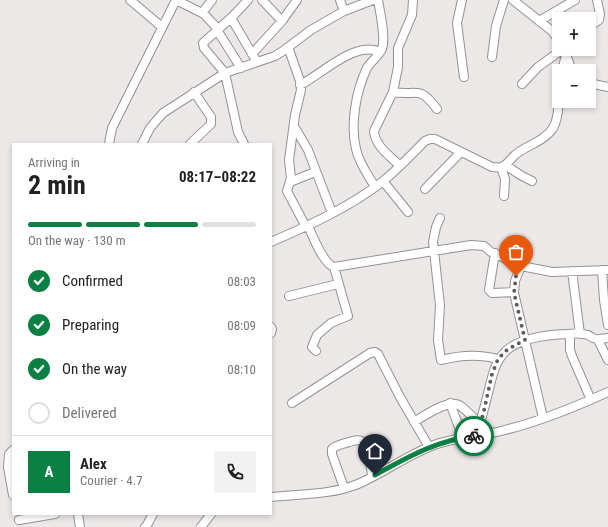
<!DOCTYPE html>
<html lang="en">
<head>
<meta charset="utf-8">
<style>
	body { margin:0; font-family:"Roboto Condensed",sans-serif; background:#f2f2f2; color:#222; height:100vh; display:flex; flex-direction:column; font-size:15px; white-space:nowrap }
	* { box-sizing:border-box; margin:0 }
	p { font-size:13px; color:#767676 }
	.icon { flex:none; width:22px; height:22px; fill:none; stroke:currentColor; stroke-width:2; stroke-linecap:round; stroke-linejoin:round }
	.map { position:relative; flex:1; overflow:hidden }
	.side { position:absolute; left:12px; top:143px; width:260px; height:372px; display:flex; flex-direction:column; background:#fff; border-radius:0px; box-shadow:0 2px 6px #0003 }
	.side>* { flex:none }
	.controls { position:absolute; left:552px; top:12px; display:grid; gap:8px }
	.controls a { display:grid; place-items:center; width:44px; height:44px; border-radius:0px; background:#fff; box-shadow:0 2px 6px #0003; font-size:20px }
	.pin { position:absolute; display:grid; place-items:center; width:34px; height:34px; color:#fff; margin:-41px -17px; border-radius:50% 50% 50% 0; rotate:-45deg; box-shadow:0 0 4px #0007 }
	.pin .icon { rotate:45deg }
	.courier { position:absolute; display:grid; place-items:center; width:40px; height:40px; margin:-20px; border:3px solid #0b8043; border-radius:50%; background:#fff; color:#222; box-shadow:0 1px 5px #0007 }
	.summary em { font-style:normal; font-weight:700 }
	.summary div { display:flex; flex-direction:column-reverse }
	.summary { display:flex; align-items:center; justify-content:space-between; height:68px; padding:0 16px }
	h1 { font-size:26px; font-weight:700; line-height:30px }
	.bar { display:grid; grid-template-columns:repeat(4,1fr); gap:6px 4px; align-content:center; height:48px; padding:0 16px }
	.bar i { height:5px; border-radius:3px; background:#e0e0e0 }
	.bar .selected { background:#0b8043 }
	.bar p { grid-column:span 4 }
	.line { display:flex; align-items:center; gap:10px; padding:0 16px; border-top:1px solid #e0e0e0 }
	.line div { flex:1 }
	.round { display:grid; place-items:center; flex:none; width:42px; height:42px; border-radius:0px; background:#f2f2f2 }
	ol { padding:0 16px; list-style:none }
	li { display:flex; align-items:center; gap:12px; height:44px }
	li p { margin-inline-start:auto }
	li .icon { padding:4px; border-radius:50%; background:#0b8043; color:#fff; stroke-width:4 }
	li:last-child { color:#767676 }
	li i { width:22px; height:22px; border:2px solid #e0e0e0; border-radius:50% }
	.map>svg:first-child { display:block }
	.lines { fill:none; stroke-linecap:round; stroke-linejoin:round }
	.minor-casing { stroke:#959291; stroke-width:10 }
	.minor { stroke:#fff; stroke-width:8 }
	.done { stroke:#605e5d; stroke-width:4; stroke-dasharray:0 7.2 }
	.route { stroke:#0b8043; stroke-width:5 }
</style>
</head>
<body>
<div class="map">
<svg width="608" height="527" viewBox="0 0 608 527">
	<rect width="100%" height="100%" fill="#ece8e7"/>
	<g class="lines">
		<!-- minor casing -->
		<g class="minor-casing">
			<path id="minor" d="M 130,0 L 162,27
				M 176,0 L 204,14 L 218,29
				M 262,0 L 282,21 L 297,0
				M 340,0 L 344,11
				M 462,0 L 457,23 L 464,77
				M 513,0 L 552,31 L 559,41
				M 202,13 L 212,0
				M 231,18 L 257,62
				M 539,21 L 575,0
				M 589,27 L 599,20 L 600,14 L 597,0
				M 217,30 L 241,68
				M 288,47 L 300,81 L 301,90 L 295,115 L 289,160 L 291,178 L 287,191 L 306,227
				M 564,49 L 572,71
				M 252,54 L 282,21
				M 492,57 L 496,26 L 504,0
				M 562,71 L 566,55
				M 589,83 L 608,87
				M 522,84 L 538,67 L 563,49
				M 300,85 C 321,75 355,40 380,52
				M 393,92 C 418,96 419,85 437,109
				M 294,126 L 308,150 L 332,213
				M 109,144 L 112,128 L 176,0
				M 142,144 L 150,128 L 163,113 L 208,84 L 225,73 L 275,56 L 283,51 L 311,30 L 344,11 L 373,0
				M 190,144 L 211,124 L 211,117 L 194,92
				M 244,144 L 238,132 L 225,73 L 204,48 L 203,43 L 233,16 L 248,0
				M 505,165 L 522,176 L 532,181
				M 400,166 C 389,155 375,146 374,131 L 393,92 L 398,67 L 398,48 L 412,15 L 413,0
				M 501,167 L 505,179 L 504,196
				M 383,181 L 408,212
				M 290,182 L 315,172
				M 375,187 C 368,175 359,163 356,149 C 350,124 356,91 367,68 C 371,61 379,56 382,49 C 386,38 380,12 378,0
				M 425,189 L 461,152
				M 440,218 L 436,227 L 433,242 L 440,305 L 438,340 L 441,360 C 460,355 480,354 498,359
				M 308,226 C 313,236 323,264 334,267 L 471,245 L 484,246 L 491,252 L 521,266 L 552,272 L 608,270
				M 271,242 C 310,225 348,208 382,182 C 397,170 411,155 425,141 L 430,139 L 435,139 L 492,167 C 495,167 498,168 501,167 C 508,165 510,159 515,155 C 526,145 544,142 553,128 C 558,120 558,110 559,101
				M 495,253 L 489,290 L 492,293 L 514,292
				M 521,266 L 515,281 L 514,293 L 543,418
				M 602,270 L 604,300 L 608,325
				M 572,271 L 580,334
				M 289,296 L 338,284
				M 271,327 L 272,329 L 271,333
				M 570,334 L 570,350 L 572,356 L 591,400
				M 598,340 L 608,360
				M 316,351 L 312,347 L 317,335 L 331,323 L 348,316 L 334,267
				M 292,403 L 370,353 L 375,352 L 378,354 L 400,397 L 429,447
				M 450,403 L 463,438
				M 414,422 C 424,416 448,399 459,405 C 467,410 473,418 480,424
				M 475,436 C 501,373 478,338 566,334 C 574,333 581,333 588,335 C 591,337 595,340 599,339 C 602,339 605,338 608,338
				M 13,450 L 9,454 L 8,467 L 13,495
				M 344,488 L 332,454 L 332,449 C 336,445 343,444 349,442 C 353,441 357,439 361,441 C 369,444 371,469 372,476
				M 271,497 C 300,494 331,495 358,484 C 384,473 407,455 434,445 C 457,436 482,437 505,430 C 541,421 575,407 608,392
				M 78,514 L 80,527
				M 19,520 L 55,514
				M 145,527 L 147,525 L 153,514
				M 201,527 L 211,514"/>
		</g>
		<!-- minor -->
		<use href="#minor" class="minor"/>
	</g>
	<g class="lines">
		<!-- done -->
		<path class="done" d="M 474,436 L 475,436 L 483,415 L 492,374 L 498,359 L 508,349 L 525,340 L 514,293 L 516,276"/>
		<!-- route -->
		<path class="route" d="M 375,475 C 408,457 435,441 474,436"/>
	</g>
</svg>
<div class="controls">
<a>+</a>
<a>−</a>
</div>
<div class="pin" style="left:516px;top:276px;background:#ea580c"><svg class="icon" aria-label="bag" viewBox="0 0 24 24"><path d="M5 8h14l-1 12H6zM9 8a3 3 0 0 1 6 0"/></svg></div>
<div class="pin" style="left:375px;top:475px;background:#1f2937"><svg class="icon" aria-label="home" viewBox="0 0 24 24"><path d="M3 11l9-7 9 7M6 9v11h12V9"/></svg></div>
<div class="courier" style="left:474px;top:436px"><svg class="icon" aria-label="bike" viewBox="0 0 24 24"><circle cx="6" cy="16" r="4"/><circle cx="18" cy="16" r="4"/><path d="M6 16l4-8h5l3 8M10 8l3 8H6M13 5h3"/></svg></div>
<section class="side">
<div class="summary"><div><h1>2 min</h1><p>Arriving in</p></div><em>08:17–08:22</em></div>
<div class="bar"><i class="selected"></i><i class="selected"></i><i class="selected"></i><i></i><p>On the way · 130 m</p></div>
<ol>
<li><svg class="icon" aria-label="check" viewBox="0 0 24 24"><path d="M5 12l5 5 9-10"/></svg>Confirmed<p>08:03</p></li>
<li><svg class="icon" aria-label="check" viewBox="0 0 24 24"><path d="M5 12l5 5 9-10"/></svg>Preparing<p>08:09</p></li>
<li><svg class="icon" aria-label="check" viewBox="0 0 24 24"><path d="M5 12l5 5 9-10"/></svg>On the way<p>08:10</p></li>
<li><i></i>Delivered</li>
</ol>
<div class="line" style="height:72px"><b class="round" style="background:#0b8043;color:#fff">A</b><div><b>Alex</b><p>Courier · 4.7</p></div><a class="round"><svg class="icon" aria-label="phone" viewBox="0 0 24 24"><path d="M5 4h4l2 5-3 2q2 4 5 5l2-3 5 2v4C11 20 4 13 5 4z"/></svg></a></div>
</section>
</div>
</body>
</html>
